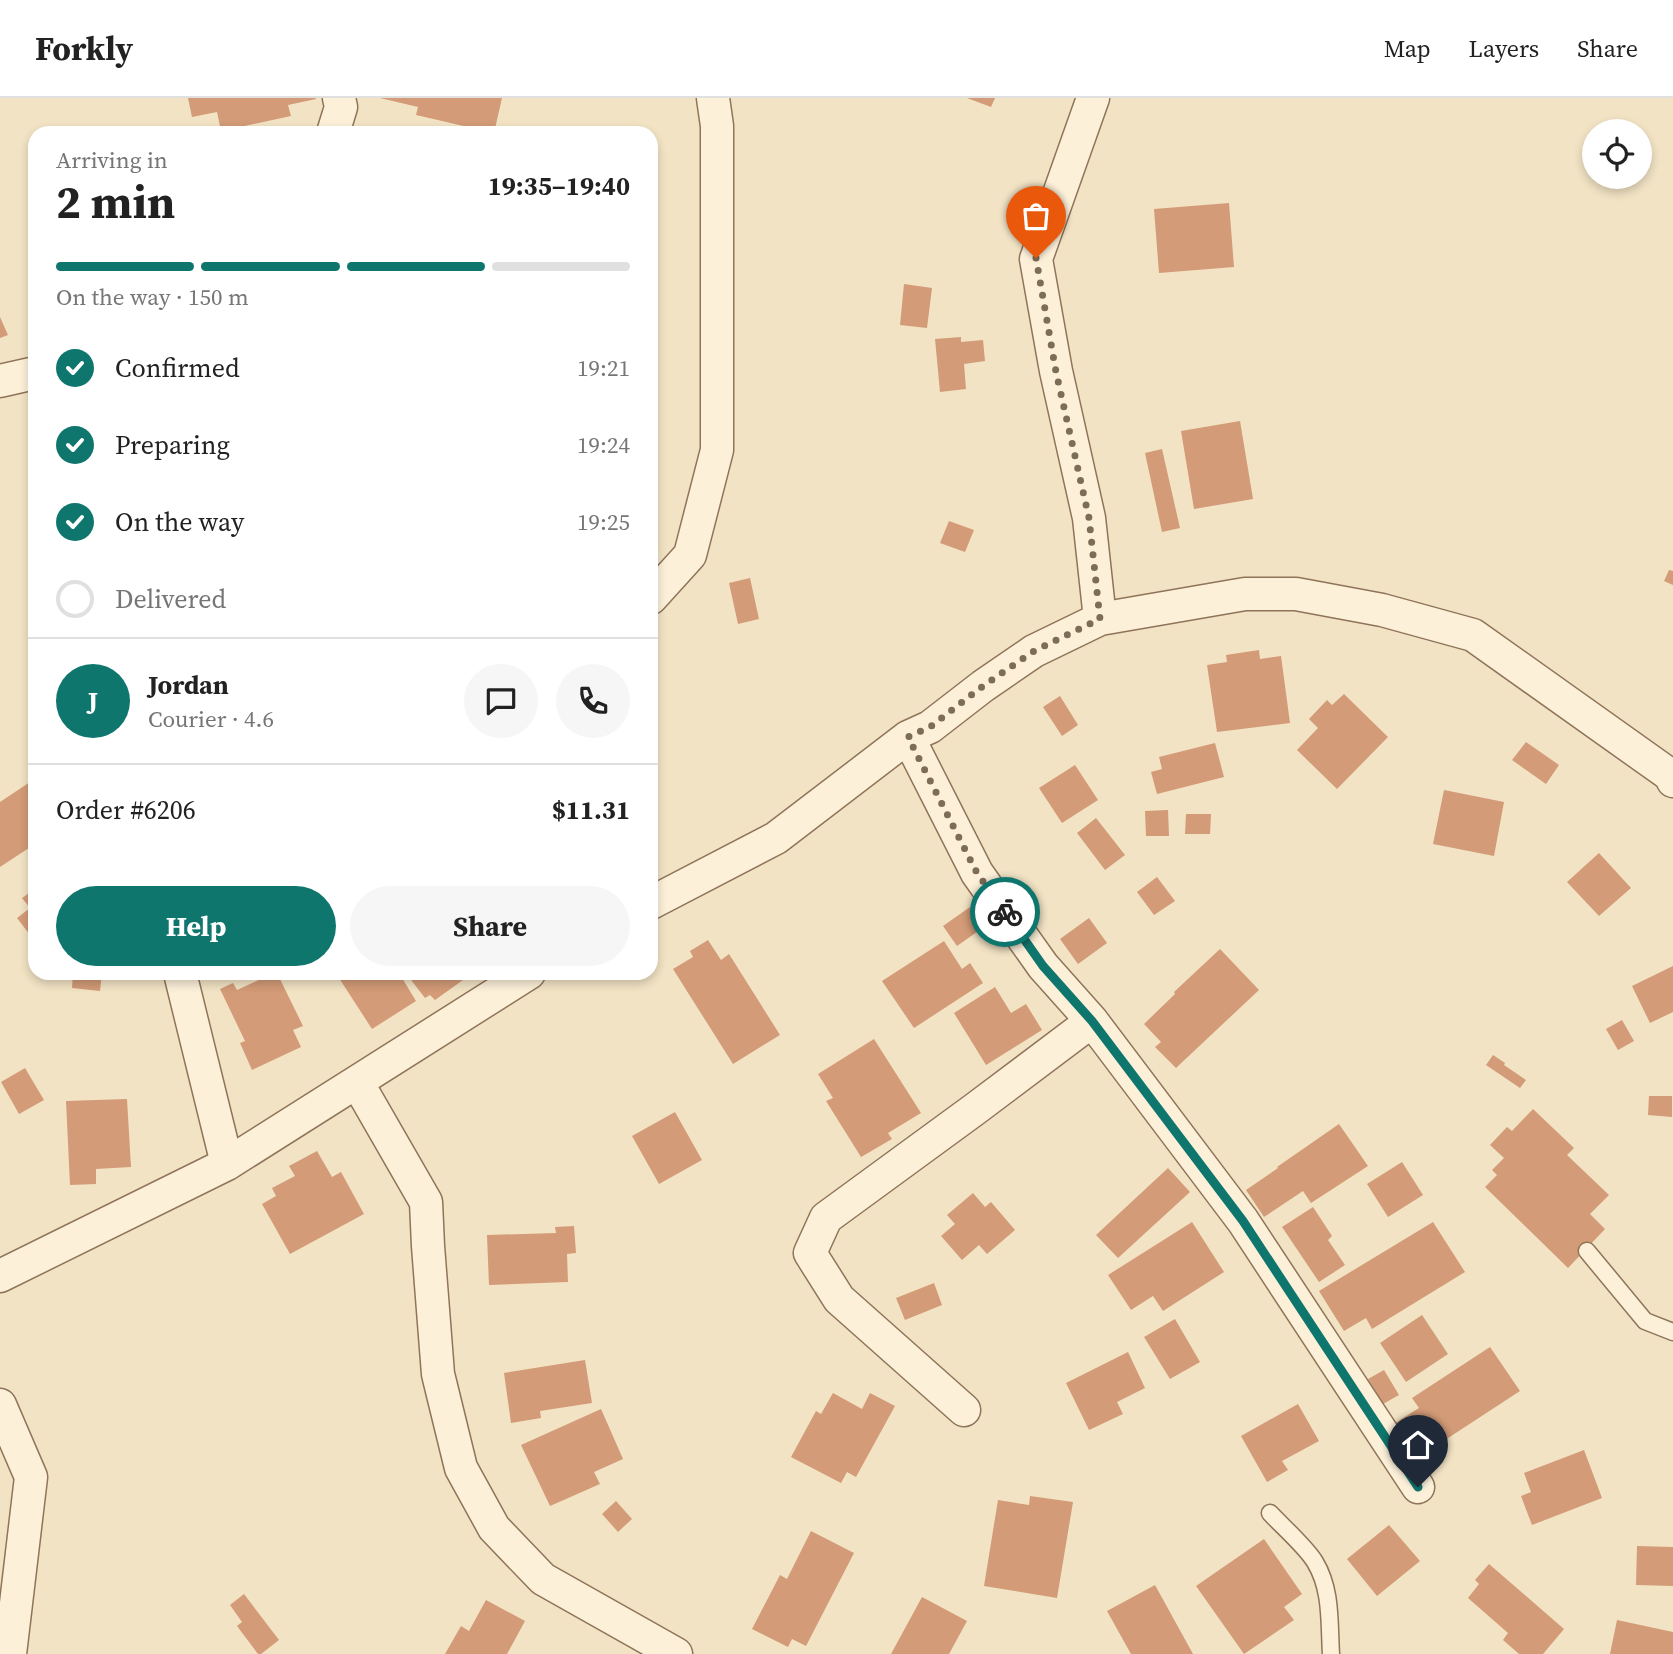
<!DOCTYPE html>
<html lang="en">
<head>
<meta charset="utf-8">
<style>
	body { margin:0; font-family:"Source Serif 4",serif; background:#f6f6f6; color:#222; height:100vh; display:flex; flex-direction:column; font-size:26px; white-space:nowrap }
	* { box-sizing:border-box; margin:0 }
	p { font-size:23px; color:#767676 }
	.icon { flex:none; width:38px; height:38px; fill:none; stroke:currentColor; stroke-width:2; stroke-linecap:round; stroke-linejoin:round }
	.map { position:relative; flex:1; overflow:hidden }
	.details { position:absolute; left:28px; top:28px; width:630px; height:854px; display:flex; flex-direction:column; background:#fff; border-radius:21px; box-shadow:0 4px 10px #0003 }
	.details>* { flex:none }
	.tools { position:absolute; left:1582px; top:21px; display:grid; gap:14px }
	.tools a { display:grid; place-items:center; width:70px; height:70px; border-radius:50%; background:#fff; box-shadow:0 4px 10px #0003; font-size:35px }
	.pin { position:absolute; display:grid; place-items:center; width:60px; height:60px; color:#fff; margin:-72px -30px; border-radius:50% 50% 50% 0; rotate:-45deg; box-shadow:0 0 7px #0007 }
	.pin .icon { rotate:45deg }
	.courier { position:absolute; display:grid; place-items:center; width:70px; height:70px; margin:-35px; border:5px solid #0f766e; border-radius:50%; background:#fff; color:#222; box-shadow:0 2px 9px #0007 }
	.overview em { font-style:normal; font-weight:700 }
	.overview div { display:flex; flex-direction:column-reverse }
	.overview { display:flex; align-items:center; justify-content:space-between; height:119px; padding:0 28px }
	h1 { font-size:46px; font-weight:700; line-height:52px }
	.bar { display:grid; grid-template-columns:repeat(4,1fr); gap:10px 7px; align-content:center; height:84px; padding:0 28px }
	.bar i { height:9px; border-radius:5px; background:#e0e0e0 }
	.bar .current { background:#0f766e }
	.bar p { grid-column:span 4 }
	.line { display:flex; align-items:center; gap:18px; padding:0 28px; border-top:2px solid #e0e0e0 }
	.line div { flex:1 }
	.round { display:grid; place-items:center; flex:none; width:74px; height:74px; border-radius:37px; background:#f6f6f6 }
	ol { padding:0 28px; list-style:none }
	li { display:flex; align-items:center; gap:21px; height:77px }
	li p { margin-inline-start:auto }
	li .icon { padding:7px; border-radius:50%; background:#0f766e; color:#fff; stroke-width:4 }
	li:last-child { color:#767676 }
	li i { width:38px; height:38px; border:4px solid #e0e0e0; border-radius:50% }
	.cta { display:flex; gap:14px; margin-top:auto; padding:14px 28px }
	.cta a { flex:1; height:80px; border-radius:42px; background:#0f766e; color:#fff; font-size:28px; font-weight:700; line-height:80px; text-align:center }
	.cta a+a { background:#f6f6f6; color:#222 }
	header { display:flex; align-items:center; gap:42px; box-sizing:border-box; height:98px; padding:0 35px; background:#fff; border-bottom:2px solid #e0e0e0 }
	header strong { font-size:33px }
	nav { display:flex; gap:38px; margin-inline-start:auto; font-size:24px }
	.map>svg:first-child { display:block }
	.building { fill:#d39b77 }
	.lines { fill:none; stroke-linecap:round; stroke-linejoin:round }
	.lane-casing { stroke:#8f7459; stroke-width:19 }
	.street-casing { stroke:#8f7459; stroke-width:35 }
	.lane { stroke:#fcf0d9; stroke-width:16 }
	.street { stroke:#fcf0d9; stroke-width:32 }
	.done { stroke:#7c6c58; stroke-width:7; stroke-dasharray:0 12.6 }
	.route { stroke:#0f766e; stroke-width:9 }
</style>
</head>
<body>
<header>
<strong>Forkly</strong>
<nav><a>Map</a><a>Layers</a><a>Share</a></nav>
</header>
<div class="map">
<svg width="1673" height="1556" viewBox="0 0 1673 1556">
	<rect width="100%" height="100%" fill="#f2e3c4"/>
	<!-- building -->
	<path class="building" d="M 188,0 L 316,0 L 316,1 L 288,7 L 291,18 L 221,33 L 217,14 L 192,19 Z
		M 380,0 L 502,0 L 494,35 L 416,17 L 418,9 Z
		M 967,0 L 995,0 L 991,9 Z
		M 1229,105 L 1234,169 L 1159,175 L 1154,111 Z
		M 904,186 L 932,190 L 927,230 L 900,227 Z
		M 0,219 L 8,237 L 0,240 Z
		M 961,239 L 961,244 L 983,242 L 985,263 L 964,266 L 966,291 L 940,294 L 935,241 Z
		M 1240,323 L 1253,401 L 1194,411 L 1181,333 Z
		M 1162,351 L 1180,430 L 1162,434 L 1145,355 Z
		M 949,423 L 974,432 L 965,454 L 940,445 Z
		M 1669,472 L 1673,473 L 1673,487 L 1664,483 Z
		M 750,480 L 759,521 L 738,526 L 729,485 Z
		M 1259,552 L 1260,561 L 1281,558 L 1290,625 L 1217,634 L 1207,567 L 1227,564 L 1226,557 Z
		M 1344,596 L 1388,639 L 1337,691 L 1297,652 L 1318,630 L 1309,621 L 1327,602 L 1332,607 Z
		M 1060,598 L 1078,627 L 1062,638 L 1043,609 Z
		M 1526,644 L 1559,667 L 1546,686 L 1512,662 Z
		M 1215,645 L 1224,679 L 1157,696 L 1151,674 L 1162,671 L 1159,659 Z
		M 1075,667 L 1098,702 L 1062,725 L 1039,690 Z
		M 30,684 L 35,691 L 35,746 L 0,769 L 0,704 Z
		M 1444,692 L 1504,704 L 1494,758 L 1433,746 Z
		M 1168,712 L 1169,738 L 1146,738 L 1145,713 Z
		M 1186,716 L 1211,716 L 1210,736 L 1185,736 Z
		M 1096,720 L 1125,757 L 1105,772 L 1077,735 Z
		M 1599,755 L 1631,790 L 1599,818 L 1567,784 Z
		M 1157,779 L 1175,803 L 1154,817 L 1137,794 Z
		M 35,791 L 35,834 L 30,837 L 17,820 L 30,810 L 22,800 Z
		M 970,809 L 984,829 L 957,848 L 943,828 Z
		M 1089,820 L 1107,845 L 1078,866 L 1060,841 Z
		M 708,842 L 721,862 L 729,856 L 780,937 L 733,966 L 673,871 L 693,859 L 690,853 Z
		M 944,843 L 962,871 L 970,865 L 983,885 L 914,930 L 882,883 Z
		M 1220,851 L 1259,892 L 1176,970 L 1155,949 L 1161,944 L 1144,926 L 1175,896 L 1174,894 Z
		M 1673,868 L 1673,914 L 1650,925 L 1632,888 Z
		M 73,875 L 102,875 L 100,893 L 72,890 Z
		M 274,875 L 277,875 L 303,928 L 293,932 L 301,949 L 252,972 L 240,945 L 245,943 L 220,891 L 233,885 L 237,892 Z
		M 347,875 L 399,875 L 416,903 L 372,931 L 339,880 Z
		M 411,875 L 468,875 L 470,877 L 435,902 L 430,897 L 425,900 L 408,878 Z
		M 995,889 L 1011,915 L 1026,906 L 1042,932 L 986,967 L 954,915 Z
		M 1622,922 L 1634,943 L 1618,952 L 1606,931 Z
		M 874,941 L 921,1015 L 888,1035 L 892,1041 L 861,1059 L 826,1003 L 833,1000 L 818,976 Z
		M 1493,957 L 1505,965 L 1504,967 L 1526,982 L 1520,990 L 1486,967 Z
		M 25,970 L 44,1002 L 19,1016 L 1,984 Z
		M 1649,998 L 1672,998 L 1672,1019 L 1648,1017 Z
		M 127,1001 L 131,1069 L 96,1071 L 96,1086 L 70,1087 L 66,1003 Z
		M 1533,1011 L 1574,1050 L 1567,1057 L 1609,1097 L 1590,1116 L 1605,1131 L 1568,1170 L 1485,1089 L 1497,1077 L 1492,1072 L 1504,1060 L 1490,1047 L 1507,1029 L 1512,1033 Z
		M 675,1014 L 702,1062 L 659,1086 L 632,1038 Z
		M 1339,1026 L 1368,1068 L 1311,1105 L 1303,1093 L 1264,1119 L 1246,1092 L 1278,1070 L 1277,1069 Z
		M 317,1053 L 332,1079 L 341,1074 L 364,1116 L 290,1156 L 262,1106 L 276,1098 L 272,1090 L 295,1078 L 289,1068 Z
		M 1402,1064 L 1423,1097 L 1388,1119 L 1367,1086 Z
		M 1168,1070 L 1190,1094 L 1118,1160 L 1096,1137 Z
		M 973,1095 L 985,1109 L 991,1104 L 1015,1132 L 987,1156 L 979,1147 L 962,1162 L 941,1138 L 955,1126 L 947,1117 Z
		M 1313,1109 L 1332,1138 L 1328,1142 L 1345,1167 L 1319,1184 L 1282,1129 Z
		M 1192,1124 L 1224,1174 L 1163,1213 L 1153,1198 L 1131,1212 L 1108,1177 Z
		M 1433,1124 L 1465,1174 L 1372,1231 L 1366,1220 L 1344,1233 L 1319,1193 Z
		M 574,1128 L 576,1155 L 567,1156 L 568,1184 L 489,1187 L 487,1137 L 556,1135 L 555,1129 Z
		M 934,1185 L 942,1207 L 905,1222 L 896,1200 Z
		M 1422,1217 L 1448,1256 L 1406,1284 L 1380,1245 Z
		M 1175,1221 L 1200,1264 L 1170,1281 L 1144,1239 Z
		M 1490,1249 L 1520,1293 L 1416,1361 L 1392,1327 L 1419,1310 L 1412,1300 Z
		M 1128,1254 L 1145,1290 L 1117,1304 L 1123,1316 L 1089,1332 L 1066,1285 Z
		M 585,1262 L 592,1305 L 540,1313 L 541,1320 L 511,1325 L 504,1275 Z
		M 1384,1272 L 1399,1297 L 1383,1306 L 1368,1281 Z
		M 833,1295 L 862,1311 L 870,1295 L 895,1308 L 856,1379 L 847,1374 L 841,1385 L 791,1359 L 816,1313 L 821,1316 Z
		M 1298,1306 L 1319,1343 L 1282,1363 L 1288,1372 L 1267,1384 L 1241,1338 Z
		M 601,1311 L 623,1361 L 594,1374 L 600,1386 L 550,1408 L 521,1347 Z
		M 1584,1352 L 1602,1400 L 1532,1427 L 1521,1398 L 1531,1394 L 1524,1375 Z
		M 1030,1398 L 1073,1404 L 1057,1500 L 984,1488 L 998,1402 L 1029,1407 Z
		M 616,1403 L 632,1421 L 618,1434 L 602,1416 Z
		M 1389,1427 L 1420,1463 L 1377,1498 L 1347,1461 Z
		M 811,1433 L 854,1455 L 806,1548 L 792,1541 L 788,1549 L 752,1531 L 780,1477 L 787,1481 Z
		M 1264,1441 L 1302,1496 L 1284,1509 L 1294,1522 L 1244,1556 L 1196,1488 Z
		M 1637,1448 L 1673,1449 L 1673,1488 L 1636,1487 Z
		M 1489,1466 L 1564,1531 L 1543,1556 L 1519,1556 L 1503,1542 L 1508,1535 L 1468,1500 L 1479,1486 L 1475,1482 Z
		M 1155,1487 L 1193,1556 L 1131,1556 L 1107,1513 Z
		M 244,1496 L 279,1542 L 261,1556 L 258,1556 L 237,1528 L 242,1524 L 230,1507 Z
		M 922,1499 L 967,1523 L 949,1556 L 891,1556 Z
		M 486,1502 L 525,1523 L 507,1556 L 445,1556 L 461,1528 L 469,1533 Z
		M 1617,1522 L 1673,1534 L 1673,1556 L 1610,1556 Z"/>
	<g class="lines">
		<!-- lane casing -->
		<g class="lane-casing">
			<path id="lane" d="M 1587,1153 L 1645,1223 L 1673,1234
				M 1270,1415 C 1283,1429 1306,1449 1315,1464 C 1332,1492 1329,1525 1331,1556"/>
		</g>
		<!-- street casing -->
		<g class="street-casing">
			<path id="street" d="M 1093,0 L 1036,161 L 1056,273 L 1089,420 L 1100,521
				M 333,35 L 341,9 L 339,0
				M 0,283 L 35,275
				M 651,500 L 690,457 L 717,352 L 717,28 L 713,0
				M 908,639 L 977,775 L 1043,868 L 1092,923 L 1243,1123 L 1418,1389
				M 651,805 L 776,740 L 908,639 L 930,629 L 983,588 L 1034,553 L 1100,521 L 1245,496 L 1296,496 L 1382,512 L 1473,537 L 1670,677 L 1673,683
				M 180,875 L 227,1066 L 529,875
				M 357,984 L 426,1104 L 428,1148 L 438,1276 L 461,1370 L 494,1430 L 543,1481 L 676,1556
				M 0,1178 L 227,1066
				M 0,1307 L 31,1379 L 10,1556
				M 964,1312 L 839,1201 L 810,1155 L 826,1120 L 975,1011 L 1092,923"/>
		</g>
		<!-- lane -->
		<use href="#lane" class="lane"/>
		<!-- street -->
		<use href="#street" class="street"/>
	</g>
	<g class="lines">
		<!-- done -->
		<path class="done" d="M 1005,814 L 977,775 L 908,639 L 930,629 L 983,588 L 1034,553 L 1100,521 L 1089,420 L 1056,274 L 1036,160"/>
		<!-- route -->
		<path class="route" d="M 1005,814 L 1043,868 L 1092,923 L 1243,1123 L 1418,1389"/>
	</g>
</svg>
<div class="tools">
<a><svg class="icon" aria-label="locate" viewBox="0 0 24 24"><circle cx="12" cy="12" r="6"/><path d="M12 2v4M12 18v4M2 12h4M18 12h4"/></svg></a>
</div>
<div class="pin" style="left:1036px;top:160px;background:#ea580c"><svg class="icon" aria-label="bag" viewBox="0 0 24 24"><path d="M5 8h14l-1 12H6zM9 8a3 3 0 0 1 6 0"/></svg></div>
<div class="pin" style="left:1418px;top:1389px;background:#1f2937"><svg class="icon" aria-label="home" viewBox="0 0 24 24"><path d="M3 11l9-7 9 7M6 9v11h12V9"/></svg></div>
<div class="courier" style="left:1005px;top:814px"><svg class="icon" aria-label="bike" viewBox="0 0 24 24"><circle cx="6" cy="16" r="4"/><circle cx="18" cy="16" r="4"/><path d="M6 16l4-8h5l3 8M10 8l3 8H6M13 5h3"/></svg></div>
<section class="details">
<div class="overview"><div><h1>2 min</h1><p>Arriving in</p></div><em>19:35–19:40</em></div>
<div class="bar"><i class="current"></i><i class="current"></i><i class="current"></i><i></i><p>On the way · 150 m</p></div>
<ol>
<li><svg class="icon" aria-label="check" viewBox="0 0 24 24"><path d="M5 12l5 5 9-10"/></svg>Confirmed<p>19:21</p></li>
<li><svg class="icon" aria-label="check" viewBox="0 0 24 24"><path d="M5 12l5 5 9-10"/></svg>Preparing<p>19:24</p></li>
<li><svg class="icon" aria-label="check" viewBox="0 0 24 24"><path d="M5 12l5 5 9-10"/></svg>On the way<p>19:25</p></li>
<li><i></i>Delivered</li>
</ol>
<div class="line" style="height:126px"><b class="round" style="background:#0f766e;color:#fff">J</b><div><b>Jordan</b><p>Courier · 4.6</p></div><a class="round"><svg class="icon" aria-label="chat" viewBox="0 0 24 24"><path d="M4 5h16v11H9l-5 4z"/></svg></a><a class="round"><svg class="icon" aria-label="phone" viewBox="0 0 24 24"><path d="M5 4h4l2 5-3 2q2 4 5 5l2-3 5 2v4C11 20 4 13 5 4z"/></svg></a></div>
<div class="line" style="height:91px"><div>Order #6206</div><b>$11.31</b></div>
<div class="cta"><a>Help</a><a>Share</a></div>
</section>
</div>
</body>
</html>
